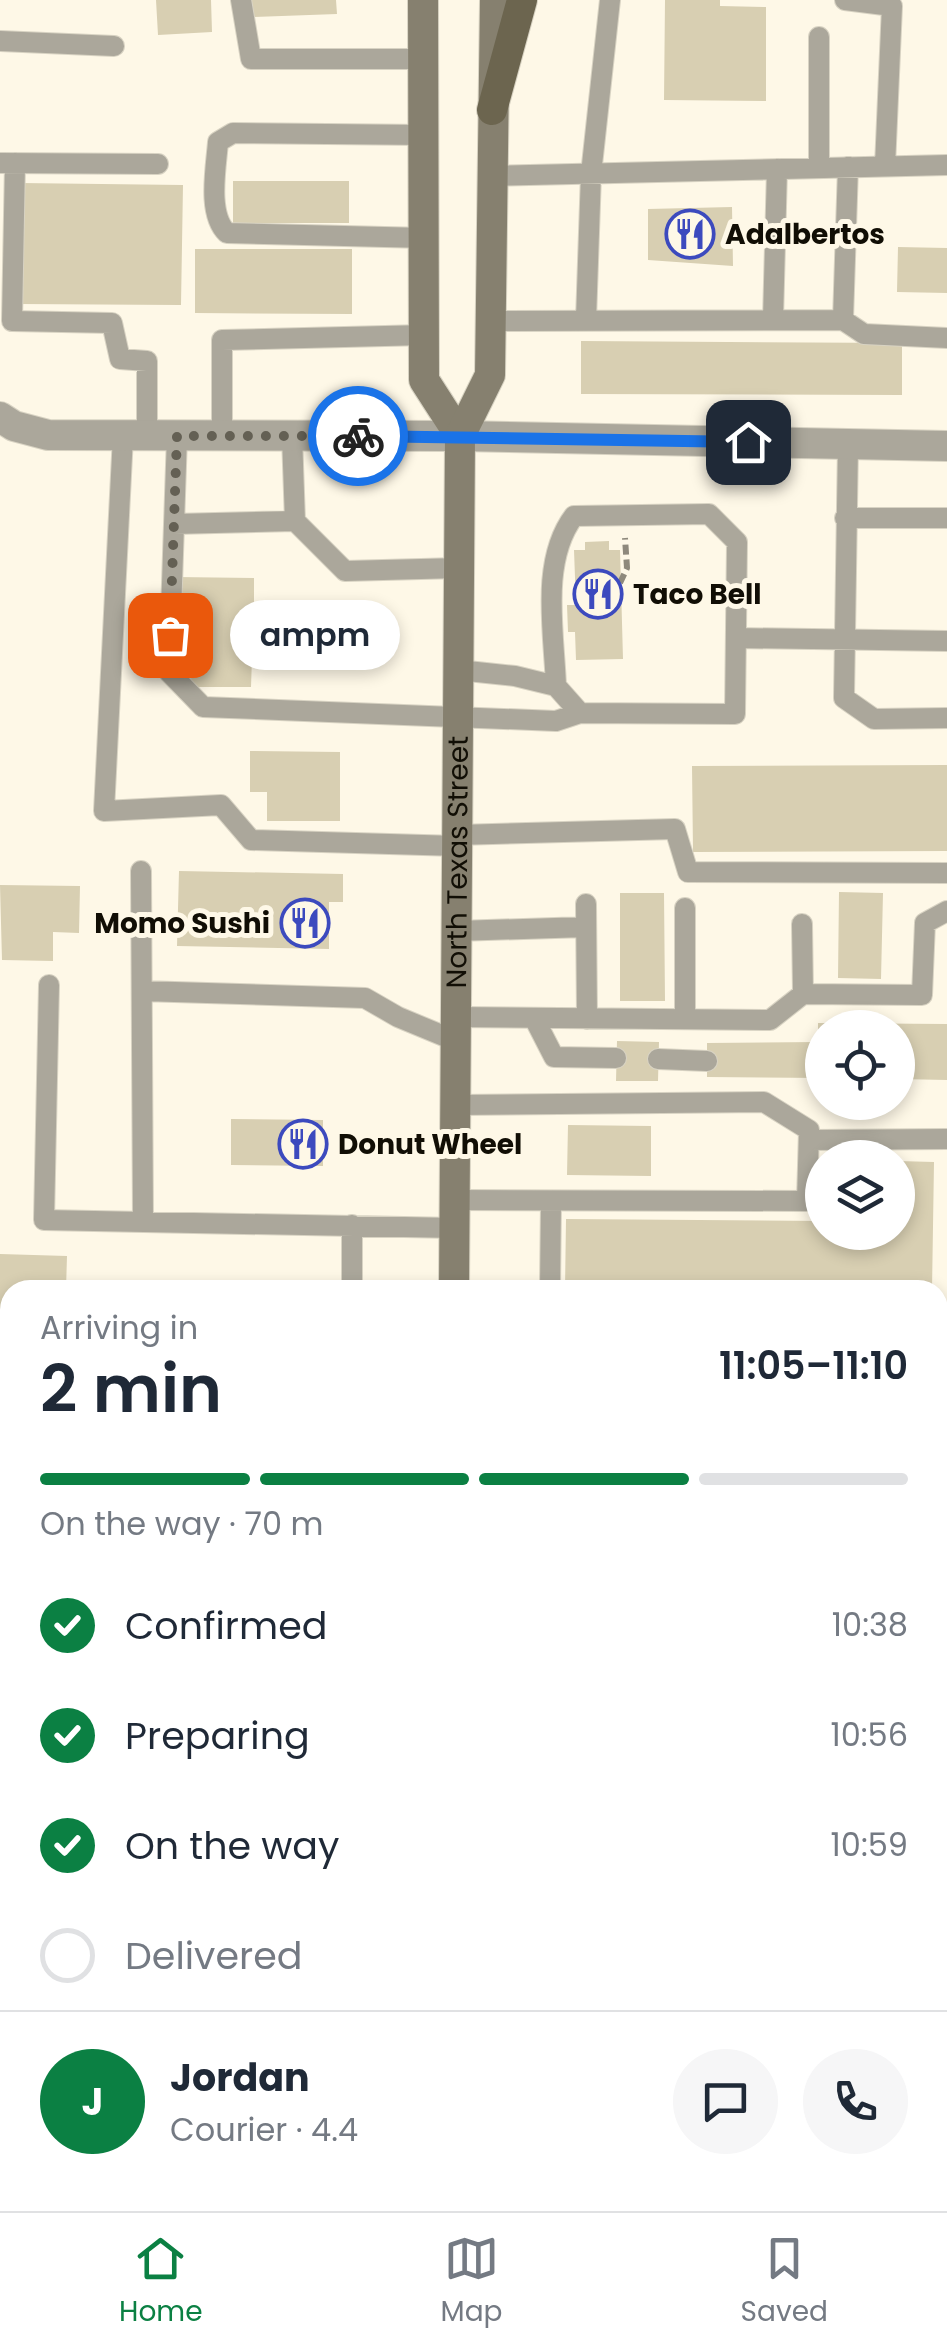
<!DOCTYPE html>
<html lang="en">
<head>
<meta charset="utf-8">
<style>
	body { margin:0; font-family:Poppins,sans-serif; background:#f6f6f7; color:#1f2937; height:100vh; display:flex; flex-direction:column; font-size:38px; white-space:nowrap }
	* { box-sizing:border-box; margin:0 }
	p { font-size:32px; color:#747a83 }
	.icon { flex:none; width:55px; height:55px; fill:none; stroke:currentColor; stroke-width:2; stroke-linecap:round; stroke-linejoin:round }
	.map { position:relative; flex:1; overflow:hidden }
	.side { position:absolute; left:0px; top:1280px; width:948px; height:932px; display:flex; flex-direction:column; background:#fff; border-radius:30px 30px 0 0; box-shadow:0 5px 15px #0003 }
	.side>* { flex:none }
	.fabs { position:absolute; left:805px; top:1010px; display:grid; gap:20px }
	.fabs a { display:grid; place-items:center; width:110px; height:110px; border-radius:50%; background:#fff; box-shadow:0 5px 15px #0003; font-size:50px }
	.pin { position:absolute; display:grid; place-items:center; width:85px; height:85px; color:#fff; margin:-42px; border-radius:20px; box-shadow:0 5px 15px #0006 }
	.courier { position:absolute; display:grid; place-items:center; width:100px; height:100px; margin:-50px; border:8px solid #1a73e8; border-radius:50%; background:#fff; color:#222; box-shadow:0 2px 12px #0007 }
	.bubble { position:absolute; height:70px; border-radius:35px; background:#fff; box-shadow:0 5px 15px #0003; font-size:32px; font-weight:600; line-height:70px; text-align:center }
	.headline em { font-style:normal; font-weight:600 }
	.headline div { display:flex; flex-direction:column-reverse }
	.headline { display:flex; align-items:center; justify-content:space-between; height:170px; padding:0 40px }
	h1 { font-size:65px; font-weight:600; line-height:75px }
	.bar { display:grid; grid-template-columns:repeat(4,1fr); gap:15px 10px; align-content:center; height:120px; padding:0 40px }
	.bar i { height:12px; border-radius:8px; background:#e0e1e3 }
	.bar .active { background:#0b8043 }
	.bar p { grid-column:span 4 }
	.line { display:flex; align-items:center; gap:25px; padding:0 40px; border-top:2px solid #e0e1e3 }
	.line div { flex:1 }
	.round { display:grid; place-items:center; flex:none; width:105px; height:105px; border-radius:52px; background:#f6f6f7 }
	ol { padding:0 40px; list-style:none }
	li { display:flex; align-items:center; gap:30px; height:110px }
	li p { margin-inline-start:auto }
	li .icon { padding:10px; border-radius:50%; background:#0b8043; color:#fff; stroke-width:4 }
	li:last-child { color:#747a83 }
	li i { width:55px; height:55px; border:5px solid #e0e1e3; border-radius:50% }
	.tab-bar { display:flex; justify-content:space-around; align-items:center; height:140px; border-top:2px solid #e0e1e3; background:#fff; font-size:28px; color:#747a83 }
	.tab-bar a { display:grid; justify-items:center; gap:5px }
	.tab-bar .active { color:#0b8043 }
	.map>svg:first-child { display:block }
	.building { fill:#d8cfb2 }
	.lines { fill:none; stroke-linecap:round; stroke-linejoin:round }
	.lane-casing { stroke:#d8d3c3; stroke-width:22 }
	.street-casing { stroke:#d8d3c3; stroke-width:32 }
	.secondary-casing { stroke:#d8d3c3; stroke-width:32 }
	.primary-casing { stroke:#d8d3c3; stroke-width:32 }
	.path { stroke:#8e897c; stroke-width:6; stroke-dasharray:10 5; stroke-linecap:butt }
	.lane { stroke:#aba79b; stroke-width:20 }
	.street { stroke:#aba79b; stroke-width:30 }
	.secondary { stroke:#86806f; stroke-width:30 }
	.primary { stroke:#6c654f; stroke-width:30 }
	.done { stroke:#646054; stroke-width:10; stroke-dasharray:0 18 }
	.route { stroke:#1a73e8; stroke-width:12 }
	.labels { text-anchor:middle; dominant-baseline:central; stroke-width:10; stroke-linejoin:round; paint-order:stroke }
	.poi-label { font-size:28px; font-weight:bold; fill:#110e05; stroke:#fef8e7; text-anchor:start }
	.street-label { font-size:28px; fill:#110e05; stroke:#fef8e7 }
</style>
</head>
<body>
<div class="map">
<svg width="947" height="2211" viewBox="0 0 947 2211">
	<rect width="100%" height="100%" fill="#fef8e7"/>
	<!-- building -->
	<path class="building" d="M 156,0 L 211,0 L 212,32 L 158,35 Z
		M 250,0 L 336,0 L 337,14 L 251,17 Z
		M 665,0 L 720,0 L 720,6 L 766,7 L 766,101 L 664,100 Z
		M 233,181 L 349,181 L 349,223 L 233,223 Z
		M 20,183 L 183,185 L 181,305 L 19,304 Z
		M 732,207 L 733,266 L 648,260 L 648,209 Z
		M 898,247 L 947,248 L 947,293 L 897,292 Z
		M 195,249 L 352,249 L 352,314 L 195,313 Z
		M 581,341 L 902,343 L 902,395 L 581,394 Z
		M 609,541 L 609,550 L 620,550 L 623,659 L 576,660 L 575,632 L 568,632 L 567,605 L 576,605 L 574,550 L 585,550 L 585,542 Z
		M 176,577 L 254,578 L 254,615 L 346,616 L 345,659 L 252,658 L 251,687 L 191,687 L 192,623 L 175,623 Z
		M 250,751 L 340,752 L 340,821 L 267,821 L 267,792 L 250,792 Z
		M 947,765 L 947,851 L 693,852 L 692,766 Z
		M 179,871 L 343,874 L 343,902 L 329,902 L 329,949 L 177,946 Z
		M 0,885 L 80,886 L 79,933 L 53,932 L 53,961 L 2,960 Z
		M 839,892 L 883,893 L 881,979 L 838,978 Z
		M 620,893 L 664,893 L 665,1001 L 620,1001 Z
		M 818,1023 L 947,1024 L 947,1080 L 898,1079 L 898,1028 L 822,1028 L 822,1078 L 707,1077 L 707,1043 L 818,1042 Z
		M 617,1041 L 659,1042 L 658,1081 L 616,1081 Z
		M 231,1119 L 323,1120 L 323,1166 L 231,1165 Z
		M 568,1125 L 651,1126 L 651,1176 L 567,1175 Z
		M 898,1161 L 934,1162 L 932,1290 L 565,1290 L 566,1219 L 822,1221 L 822,1232 L 898,1232 Z
		M 0,1254 L 67,1256 L 66,1290 L 10,1290 L 10,1365 L 0,1365 Z
		M 0,1369 L 10,1369 L 10,1421 L 0,1421 Z
		M 1,1437 L 10,1437 L 10,1576 L 4,1576 Z
		M 938,1560 L 947,1560 L 947,1602 L 938,1602 Z
		M 938,2006 L 947,2006 L 947,2076 L 938,2076 Z
		M 938,2090 L 947,2090 L 947,2138 L 938,2138 Z
		M 938,2149 L 947,2149 L 947,2211 L 923,2211 L 923,2202 L 938,2202 Z
		M 548,2202 L 624,2202 L 624,2211 L 548,2211 Z
		M 698,2202 L 750,2202 L 750,2211 L 698,2211 Z
		M 848,2202 L 907,2202 L 907,2211 L 848,2211 Z"/>
	<g class="lines">
		<!-- lane casing -->
		<g class="lane-casing">
			<path id="lane" d="M 241,0 L 251,59 L 424,59
				M 845,0 L 892,6 L 885,166
				M 819,37 L 819,168
				M 0,41 L 114,46
				M 424,135 L 233,133 L 218,142 C 216,168 207,214 227,233 L 425,238
				M 0,163 L 158,164
				M 15,163 L 12,321 L 112,323 L 120,359 L 147,361 L 147,436
				M 492,176 L 947,165
				M 586,320 L 591,174 L 610,0
				M 773,320 L 777,169
				M 843,320 L 864,334 L 947,338
				M 491,321 L 843,320 L 848,167
				M 123,436 L 104,811 L 221,805 L 251,840 L 457,846
				M 177,436 L 169,672 L 203,707 L 556,721 L 580,713 L 735,714 L 737,542 L 709,514 L 574,516 C 540,561 554,632 556,686
				M 222,436 L 222,340 L 425,335
				M 848,444 L 844,698 L 874,719 L 947,718
				M 845,518 L 947,518
				M 295,521 L 345,571 L 459,568
				M 174,524 L 295,521 L 292,436
				M 736,638 L 947,641
				M 458,670 L 515,676 L 556,686 L 580,713
				M 457,835 L 675,829 L 688,872 L 947,873
				M 141,871 L 143,1222
				M 586,904 L 587,1019
				M 685,908 L 685,1019
				M 802,924 L 803,994
				M 457,931 L 586,927
				M 49,985 L 44,1220 L 454,1228
				M 142,991 L 365,998 L 398,1017 L 456,1041
				M 456,1017 L 770,1020 L 803,994 L 922,995 L 925,923 L 947,911
				M 534,1018 L 554,1057 L 616,1058
				M 658,1059 L 707,1061
				M 809,1140 L 947,1139
				M 455,1200 L 807,1201 L 809,1130 L 764,1102 L 455,1105
				M 352,1290 L 352,1225
				M 550,1290 L 551,1201
				M 938,1367 L 947,1367
				M 0,1776 L 10,1777
				M 6,2185 L 7,1958
				M 793,2211 L 793,2202"/>
		</g>
		<!-- street casing -->
		<g class="street-casing">
			<path id="street" d="M 0,417 L 14,426 L 48,435 L 460,436 L 947,446
				M 938,1940 L 947,1940
				M 0,1958 L 10,1958"/>
		</g>
		<!-- secondary casing -->
		<g class="secondary-casing">
			<g id="secondary">
				<path d="M 423,0 L 424,380 L 460,436"/>
				<path id="s1" d="M 454,1290 L 460,436 L 490,375 L 495,0"/>
				<path d="M 449,2211 L 450,2202"/>
			</g>
		</g>
		<!-- primary casing -->
		<g class="primary-casing">
			<path id="primary" d="M 492,110 L 522,0"/>
		</g>
		<!-- path -->
		<path class="path" d="M 620,583 L 627,568 L 625,538"/>
		<!-- lane -->
		<use href="#lane" class="lane"/>
		<!-- street -->
		<use href="#street" class="street"/>
		<!-- secondary -->
		<use href="#secondary" class="secondary"/>
		<!-- primary -->
		<use href="#primary" class="primary"/>
	</g>
	<g class="lines">
		<!-- done -->
		<path class="done" d="M 170,635 L 177,436 L 358,436"/>
		<!-- route -->
		<path class="route" d="M 358,436 L 748,442"/>
	</g>
	<!-- icons -->
	<defs>
		<g id="restaurant-ring" transform="scale(2.5)"><circle r="9.5" fill="#fef8e7" stroke="#3c4abe" stroke-width="1.5"/><path d="M-5-6h1v4h1v-4h1v4h1v-4h1v5L-1.5 .5V6h-2V.5L-5-1ZM5-6V6H3V1.5H1.5Q1.5-4 5-6Z" fill="#3c4abe"/></g>
	</defs>
	<g fill-rule="evenodd">
		<use href="#restaurant-ring" x="690" y="234"/>
		<use href="#restaurant-ring" x="598" y="594"/>
		<use href="#restaurant-ring" x="305" y="923"/>
		<use href="#restaurant-ring" x="303" y="1144"/>
	</g>
	<g class="labels">
		<!-- poi labels -->
		<g class="poi-label">
			<text x="725" y="234">Adalbertos</text>
			<text x="633" y="594">Taco Bell</text>
			<text x="270" y="923" text-anchor="end">Momo Sushi</text>
			<text x="338" y="1144">Donut Wheel</text>
		</g>
		<!-- street labels -->
		<g class="street-label">
			<text stroke="none"><textPath href="#s1" startOffset="428">North Texas Street</textPath></text>
		</g>
	</g>
</svg>
<div class="fabs">
<a><svg class="icon" aria-label="locate" viewBox="0 0 24 24"><circle cx="12" cy="12" r="6"/><path d="M12 2v4M12 18v4M2 12h4M18 12h4"/></svg></a>
<a><svg class="icon" aria-label="layers" viewBox="0 0 24 24"><path d="M12 4l9 5-9 5-9-5zM3 14l9 5 9-5"/></svg></a>
</div>
<div class="pin" style="left:170px;top:635px;background:#ea580c"><svg class="icon" aria-label="bag" viewBox="0 0 24 24"><path d="M5 8h14l-1 12H6zM9 8a3 3 0 0 1 6 0"/></svg></div>
<div class="pin" style="left:748px;top:442px;background:#1f2937"><svg class="icon" aria-label="home" viewBox="0 0 24 24"><path d="M3 11l9-7 9 7M6 9v11h12V9"/></svg></div>
<div class="courier" style="left:358px;top:436px"><svg class="icon" aria-label="bike" viewBox="0 0 24 24"><circle cx="6" cy="16" r="4"/><circle cx="18" cy="16" r="4"/><path d="M6 16l4-8h5l3 8M10 8l3 8H6M13 5h3"/></svg></div>
<div class="bubble" style="left:230px;top:600px;width:170px">ampm</div>
<section class="side">
<div class="headline"><div><h1>2 min</h1><p>Arriving in</p></div><em>11:05–11:10</em></div>
<div class="bar"><i class="active"></i><i class="active"></i><i class="active"></i><i></i><p>On the way · 70 m</p></div>
<ol>
<li><svg class="icon" aria-label="check" viewBox="0 0 24 24"><path d="M5 12l5 5 9-10"/></svg>Confirmed<p>10:38</p></li>
<li><svg class="icon" aria-label="check" viewBox="0 0 24 24"><path d="M5 12l5 5 9-10"/></svg>Preparing<p>10:56</p></li>
<li><svg class="icon" aria-label="check" viewBox="0 0 24 24"><path d="M5 12l5 5 9-10"/></svg>On the way<p>10:59</p></li>
<li><i></i>Delivered</li>
</ol>
<div class="line" style="height:180px"><b class="round" style="background:#0b8043;color:#fff">J</b><div><b>Jordan</b><p>Courier · 4.4</p></div><a class="round"><svg class="icon" aria-label="chat" viewBox="0 0 24 24"><path d="M4 5h16v11H9l-5 4z"/></svg></a><a class="round"><svg class="icon" aria-label="phone" viewBox="0 0 24 24"><path d="M5 4h4l2 5-3 2q2 4 5 5l2-3 5 2v4C11 20 4 13 5 4z"/></svg></a></div>
</section>
</div>
<nav class="tab-bar">
<a class="active"><svg class="icon" aria-label="home" viewBox="0 0 24 24"><path d="M3 11l9-7 9 7M6 9v11h12V9"/></svg>Home</a>
<a><svg class="icon" aria-label="map" viewBox="0 0 24 24"><path d="M3 6l6-2 6 2 6-2v14l-6 2-6-2-6 2zM9 4v14M15 6v14"/></svg>Map</a>
<a><svg class="icon" aria-label="saved" viewBox="0 0 24 24"><path d="M7 4h10v16l-5-4-5 4z"/></svg>Saved</a>
</nav>
</body>
</html>
